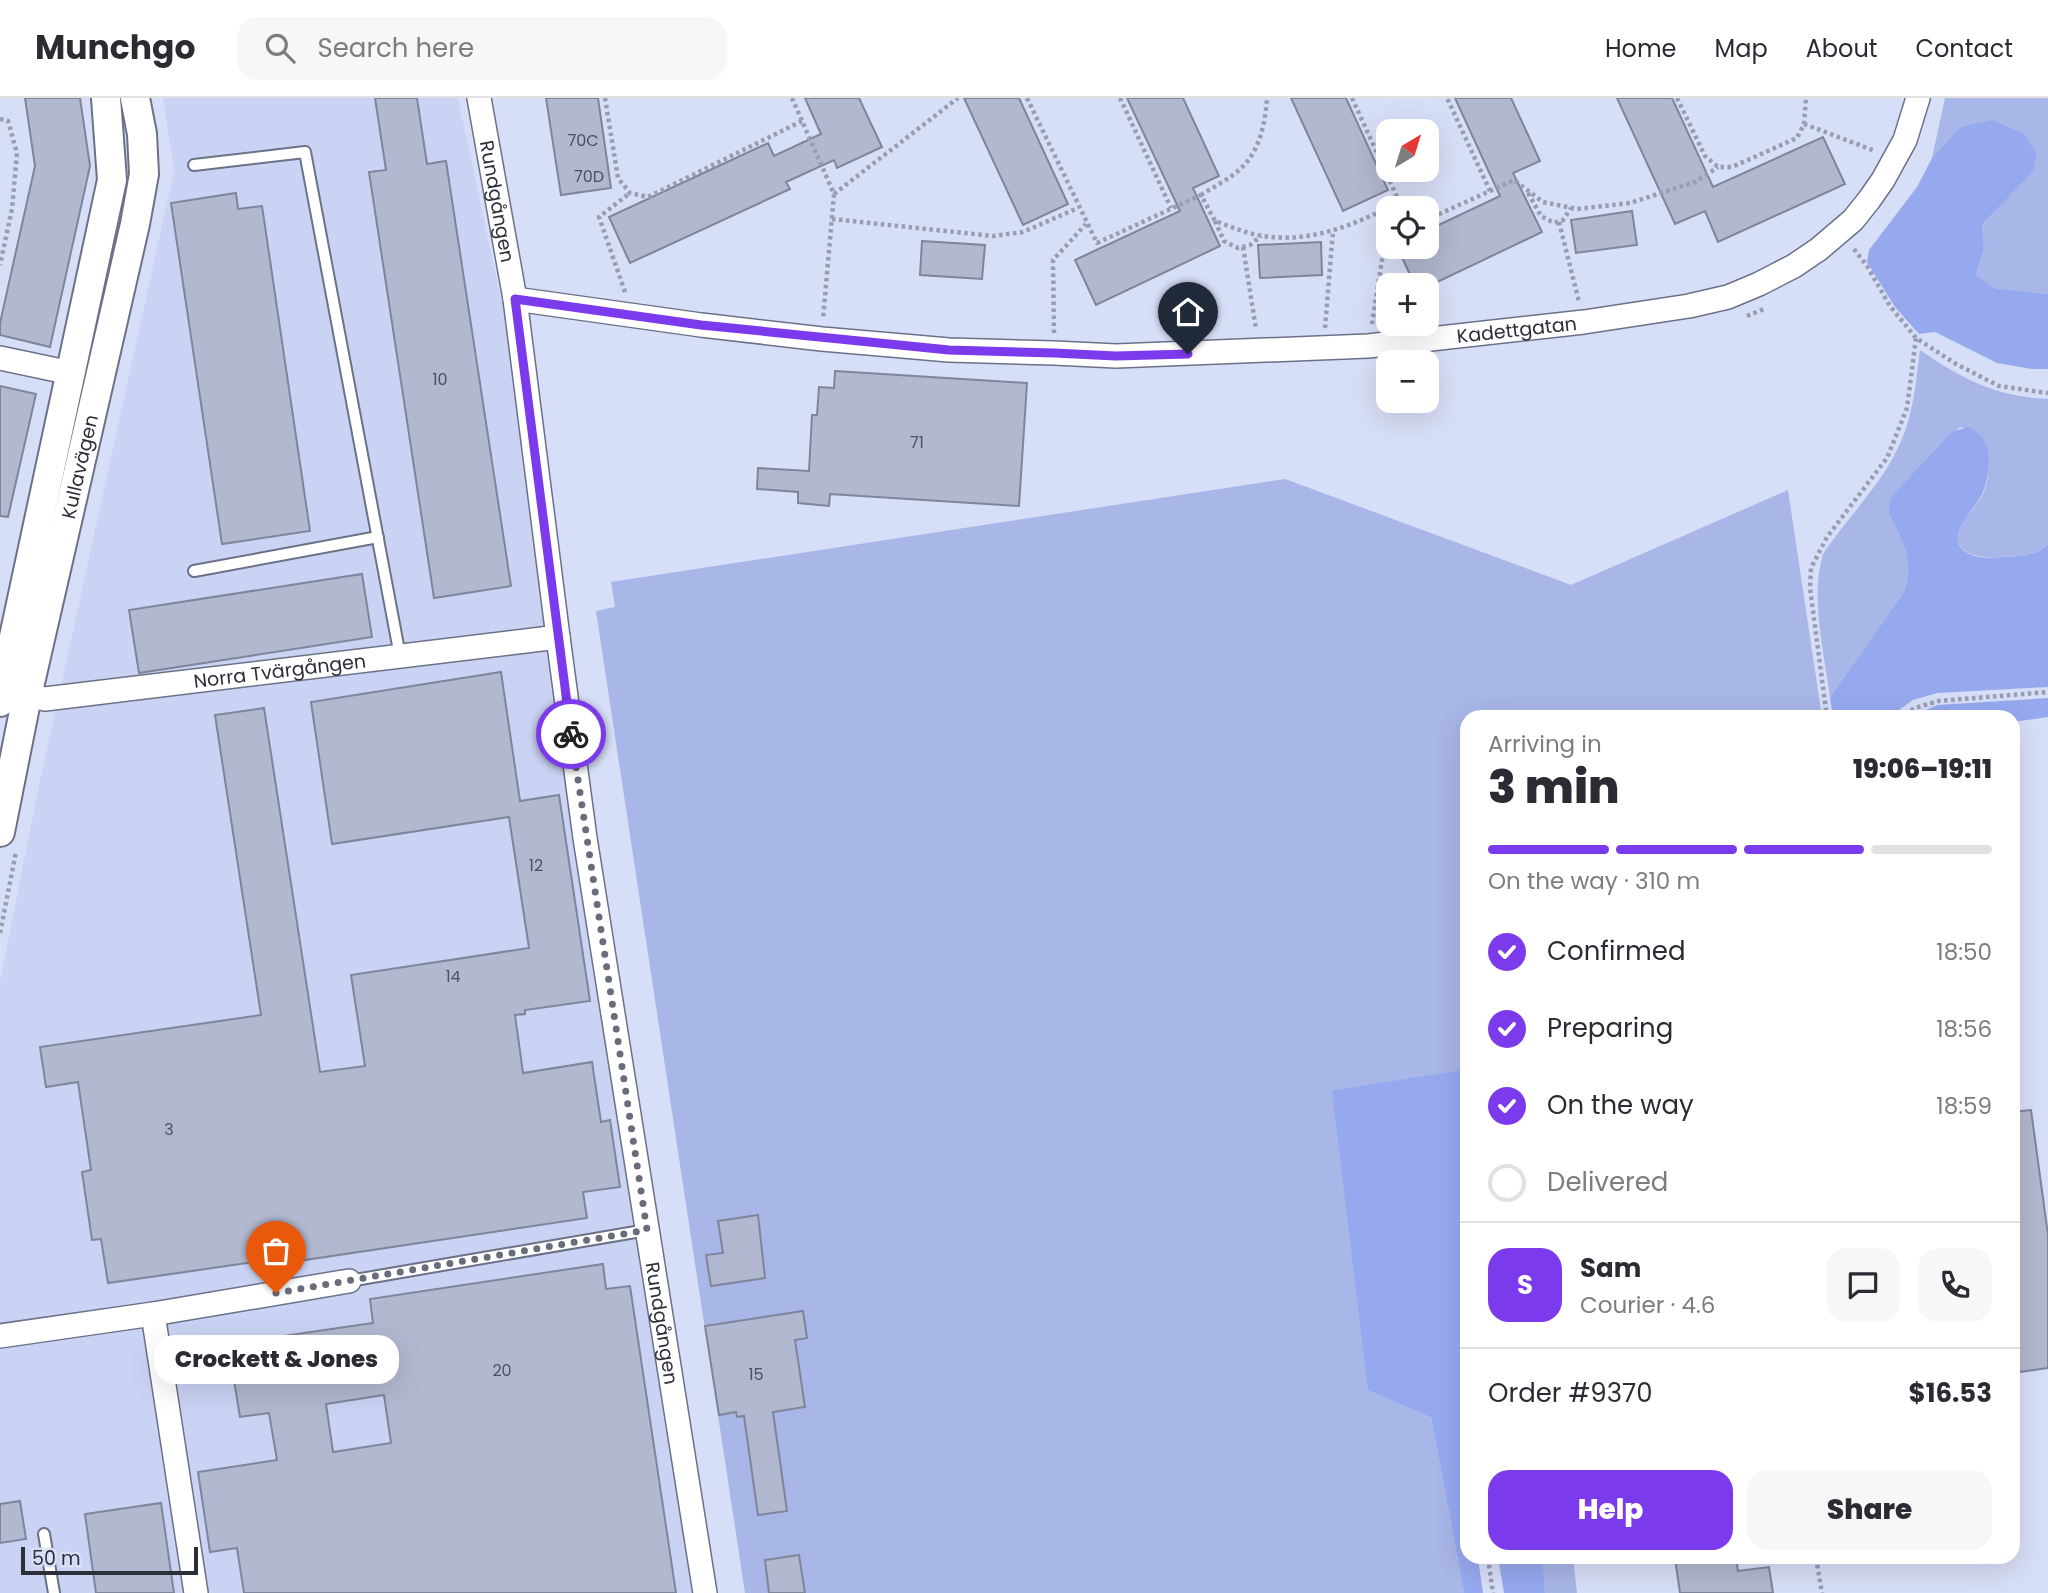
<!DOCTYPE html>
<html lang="en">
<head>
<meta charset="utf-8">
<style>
	body { margin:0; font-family:Poppins,sans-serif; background:#f7f7f7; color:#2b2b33; height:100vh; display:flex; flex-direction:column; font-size:26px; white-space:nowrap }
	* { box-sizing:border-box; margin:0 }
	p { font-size:23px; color:#7c7c81 }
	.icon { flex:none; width:38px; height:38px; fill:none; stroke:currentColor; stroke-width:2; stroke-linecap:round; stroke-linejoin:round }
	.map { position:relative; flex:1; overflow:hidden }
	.details { position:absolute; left:1460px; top:612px; width:560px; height:854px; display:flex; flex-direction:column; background:#fff; border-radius:21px; box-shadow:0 7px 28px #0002 }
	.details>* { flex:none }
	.needle { width:46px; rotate:38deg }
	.tools { position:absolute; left:1376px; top:21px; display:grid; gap:14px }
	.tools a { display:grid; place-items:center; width:63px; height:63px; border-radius:14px; background:#fff; box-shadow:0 7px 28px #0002; font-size:35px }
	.scale { position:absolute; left:21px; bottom:18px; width:177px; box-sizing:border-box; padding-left:7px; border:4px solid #2c2f38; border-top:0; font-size:19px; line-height:24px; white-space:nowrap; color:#2c2f38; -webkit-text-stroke:5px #d7def7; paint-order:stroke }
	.pin { position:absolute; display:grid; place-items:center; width:60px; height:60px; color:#fff; margin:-72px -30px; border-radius:50% 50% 50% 0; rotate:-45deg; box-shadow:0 0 7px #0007 }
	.pin .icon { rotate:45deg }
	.courier { position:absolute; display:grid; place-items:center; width:70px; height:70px; margin:-35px; border:5px solid #7c3aed; border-radius:50%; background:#fff; color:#222; box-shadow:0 2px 9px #0007 }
	.bubble { position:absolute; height:49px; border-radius:21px; background:#fff; box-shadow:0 7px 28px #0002; font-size:23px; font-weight:800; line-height:49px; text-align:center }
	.head em { font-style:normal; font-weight:800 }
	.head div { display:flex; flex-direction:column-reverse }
	.head { display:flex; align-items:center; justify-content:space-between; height:119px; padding:0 28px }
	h1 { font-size:46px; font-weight:800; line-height:52px }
	.bar { display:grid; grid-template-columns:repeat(4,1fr); gap:10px 7px; align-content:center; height:84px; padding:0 28px }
	.bar i { height:9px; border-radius:5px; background:#e1e1e2 }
	.bar .on { background:#7c3aed }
	.bar p { grid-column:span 4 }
	.line { display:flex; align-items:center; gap:18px; padding:0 28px; border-top:2px solid #e1e1e2 }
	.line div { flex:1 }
	.round { display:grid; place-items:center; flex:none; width:74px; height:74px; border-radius:21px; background:#f7f7f7 }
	ol { padding:0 28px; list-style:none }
	li { display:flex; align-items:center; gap:21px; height:77px }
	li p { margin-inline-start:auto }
	li .icon { padding:7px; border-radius:50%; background:#7c3aed; color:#fff; stroke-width:4 }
	li:last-child { color:#7c7c81 }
	li i { width:38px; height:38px; border:4px solid #e1e1e2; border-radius:50% }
	.primary-button { display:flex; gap:14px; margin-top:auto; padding:14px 28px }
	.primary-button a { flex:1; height:80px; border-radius:21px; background:#7c3aed; color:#fff; font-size:28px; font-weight:800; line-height:80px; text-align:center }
	.primary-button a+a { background:#f7f7f7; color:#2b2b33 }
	header { display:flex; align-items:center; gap:42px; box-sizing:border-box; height:98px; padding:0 35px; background:#fff; border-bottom:2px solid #e1e1e2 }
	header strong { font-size:33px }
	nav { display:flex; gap:38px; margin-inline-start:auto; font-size:24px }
	.search { width:490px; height:63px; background:#f7f7f7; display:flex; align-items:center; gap:18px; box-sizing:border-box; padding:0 24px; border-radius:21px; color:#7c7c81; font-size:26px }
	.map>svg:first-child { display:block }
	.built { fill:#cad3f3 }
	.green { fill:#a8b6e8 }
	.forest { fill:#96a9ef }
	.building { fill:#b1b8cf; stroke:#7f859b; stroke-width:2; fill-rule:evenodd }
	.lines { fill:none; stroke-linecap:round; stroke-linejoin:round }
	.service-casing { stroke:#6b7187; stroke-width:14 }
	.minor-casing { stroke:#6b7187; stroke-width:26 }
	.tertiary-casing { stroke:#6b7187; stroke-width:32 }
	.path { stroke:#989db1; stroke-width:4.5; stroke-dasharray:3.5 3.5; stroke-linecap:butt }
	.service { stroke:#fff; stroke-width:10 }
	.minor { stroke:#fff; stroke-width:23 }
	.tertiary { stroke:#fff; stroke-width:28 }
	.done { stroke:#686c7b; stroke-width:7; stroke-dasharray:0 12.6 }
	.route { stroke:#7c3aed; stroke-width:9 }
	.labels { text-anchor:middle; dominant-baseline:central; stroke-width:6; stroke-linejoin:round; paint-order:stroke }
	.number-label { font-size:16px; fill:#4d515e }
	.street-label { font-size:19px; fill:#2c2f38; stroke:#d7def7 }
</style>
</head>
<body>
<header>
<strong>Munchgo</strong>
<div class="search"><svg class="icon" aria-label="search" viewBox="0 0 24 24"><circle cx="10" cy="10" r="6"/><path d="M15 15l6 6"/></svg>Search here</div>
<nav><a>Home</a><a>Map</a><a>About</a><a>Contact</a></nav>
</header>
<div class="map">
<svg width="2048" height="1495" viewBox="0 0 2048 1495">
	<rect width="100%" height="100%" fill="#d7def7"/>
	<!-- built -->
	<path class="built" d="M 163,0 L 458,0 L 508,234 L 535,450 L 694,1495 L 0,1495 L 0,884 L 40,683 L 174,73 Z"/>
	<!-- green -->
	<path class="green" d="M 1945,0 L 2048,0 L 2048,196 L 1994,190 L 1976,177 L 1984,150 L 1982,128 L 2005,102 L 1962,29 L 1932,60 Z
		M 1920,252 C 1964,282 1994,298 2048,301 L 2048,446 C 2037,458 2017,458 2002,459 C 1984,461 1947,457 1961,429 C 1966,418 1976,409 1982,398 C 1990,382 1990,361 1985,345 C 1981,333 1971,329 1959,330 L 1889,416 C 1903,445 1915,461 1904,494 L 1830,599 C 1824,554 1810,500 1823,456 C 1849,417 1886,383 1903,338 C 1914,311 1916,282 1920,252 Z
		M 1285,381 L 1571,487 L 1788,392 L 1822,619 L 1466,620 L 1466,971 L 1332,994 L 1431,1319 L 1464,1495 L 745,1495 L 596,513 L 615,509 L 611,484 Z
		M 1543,1460 L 1573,1460 L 1577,1495 L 1545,1495 Z"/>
	<!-- forest -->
	<path class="forest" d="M 1992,22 L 2024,36 L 2037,56 L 2033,73 L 1982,127 L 1984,150 L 1976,177 L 1994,190 L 2048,196 L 2048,271 L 2032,271 L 1997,265 L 1935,234 L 1919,236 L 1895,209 L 1867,164 L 1869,152 L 1917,89 L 1932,60 L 1961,29 Z
		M 1968,329 C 1979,333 1985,340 1988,352 C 1990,365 1988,382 1983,394 C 1977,411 1942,438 1966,454 C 1977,461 1991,460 2003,459 C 2018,458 2038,458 2048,446 L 2048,589 L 1937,595 L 1913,602 L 1889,619 L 1833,619 L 1830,599 L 1904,494 C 1915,461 1903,445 1889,416 L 1889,408 L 1892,398 L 1952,334 Z
		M 2048,600 L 2048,619 L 2013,624 L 2012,620 L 1909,619 L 1938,607 Z
		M 1466,971 L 1466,1339 L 1465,1370 L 1466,1382 L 1466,1460 L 1478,1460 L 1483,1495 L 1464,1495 L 1431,1319 L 1368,1292 L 1332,993 Z
		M 1498,1460 L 1543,1460 L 1545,1495 L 1504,1495 Z"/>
	<!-- building -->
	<path class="building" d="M 25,0 L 80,0 L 90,68 L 50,249 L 0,237 L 0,225 L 35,68 Z
		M 375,0 L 417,0 L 427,66 L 446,63 L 511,488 L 434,500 L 369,74 L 386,72 Z
		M 546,0 L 598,0 L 611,90 L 561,97 Z
		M 805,0 L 859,0 L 882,49 L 837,70 L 834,62 L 786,84 L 790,91 L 630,165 L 609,119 L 768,45 L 774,58 L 821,36 Z
		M 964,0 L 1019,0 L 1068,106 L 1023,127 Z
		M 1127,0 L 1183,0 L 1219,78 L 1193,90 L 1220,148 L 1096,207 L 1075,162 L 1180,113 Z
		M 1291,0 L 1346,0 L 1388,92 L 1343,113 Z
		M 1455,0 L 1511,0 L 1540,63 L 1513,75 L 1542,134 L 1431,187 L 1415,187 L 1397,149 L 1426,149 L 1426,133 L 1500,98 Z
		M 1617,0 L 1672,0 L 1713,89 L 1823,39 L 1845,86 L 1718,144 L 1705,113 L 1675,126 Z
		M 236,95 L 238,111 L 262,108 L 310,433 L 222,446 L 171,105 Z
		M 1632,113 L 1637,147 L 1576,155 L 1571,122 Z
		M 922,143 L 985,147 L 982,181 L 920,177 Z
		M 1321,144 L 1322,177 L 1260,180 L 1258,147 Z
		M 835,273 L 1027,285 L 1019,408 L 830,396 L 829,408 L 798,405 L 798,394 L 757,391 L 758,370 L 809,373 L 812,317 L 817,317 L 819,289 L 834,290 Z
		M 0,288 L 36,296 L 8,419 L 0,418 Z
		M 362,476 L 372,539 L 139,575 L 129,512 Z
		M 501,574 L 520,703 L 559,697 L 590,903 L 525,912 L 525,916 L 515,917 L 523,975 L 592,964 L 601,1024 L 610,1022 L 620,1089 L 583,1094 L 587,1120 L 298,1163 L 297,1158 L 108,1185 L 101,1141 L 92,1142 L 82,1074 L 91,1072 L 78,984 L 46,989 L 40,949 L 261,917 L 215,617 L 264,610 L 320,974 L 365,968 L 351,877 L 529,850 L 509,719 L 332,746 L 311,604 Z
		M 2031,1012 L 2048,1137 L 2048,1270 L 2012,1275 L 2012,1014 Z
		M 758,1117 L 765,1180 L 711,1188 L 706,1157 L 723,1155 L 718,1123 Z
		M 603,1166 L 606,1191 L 630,1188 L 676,1495 L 244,1495 L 237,1450 L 210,1454 L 198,1374 L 277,1362 L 269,1315 L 240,1319 L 228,1246 L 373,1225 L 370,1201 ZM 384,1297 L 391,1345 L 333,1354 L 326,1306 Z
		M 803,1213 L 807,1240 L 795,1242 L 805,1309 L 773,1314 L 787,1413 L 758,1417 L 744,1318 L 737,1319 L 736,1314 L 719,1317 L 705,1228 Z
		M 20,1403 L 26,1441 L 0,1445 L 0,1406 Z
		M 161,1405 L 174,1495 L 96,1495 L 85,1416 Z
		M 799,1457 L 805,1495 L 769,1495 L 765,1462 Z
		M 1675,1460 L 1736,1460 L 1738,1473 L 1769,1469 L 1773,1495 L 1680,1495 Z"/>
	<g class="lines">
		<!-- service casing -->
		<g class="service-casing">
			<path id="service" d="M 194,67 L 305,54 L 400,558
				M 194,473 L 378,439
				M 349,1183 L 647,1132
				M 44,1436 L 54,1495"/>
		</g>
		<!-- minor casing -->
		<g class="minor-casing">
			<g id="minor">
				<path id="s1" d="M 479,0 L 515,201 L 558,539 L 585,740 L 705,1495"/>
				<path id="s2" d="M 515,201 L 701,227 L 822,241 L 949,252 L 1054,255 L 1116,258 L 1368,248 L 1584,224 L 1689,208 L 1728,199 L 1759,186 L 1794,168 L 1819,151 L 1853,122 L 1869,102 L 1883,82 L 1905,42 L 1918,0"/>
				<path d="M 0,260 L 71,275"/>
				<path id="s3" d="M 12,595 L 45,601 L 558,539"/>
				<path d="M 153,1216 L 196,1495"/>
				<path d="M 0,1238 L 153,1216 L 349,1183"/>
			</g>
		</g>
		<!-- tertiary casing -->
		<g class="tertiary-casing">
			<g id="tertiary">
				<path d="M 0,604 L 112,82 L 106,0"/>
				<path id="s4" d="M 0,734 L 27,598 L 135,126 L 144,76 L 142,36 L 135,0"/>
			</g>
		</g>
		<!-- path -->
		<path class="path" d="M 605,0 L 618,80 L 630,95 L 648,99 L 802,23
			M 792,0 L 834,96 L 823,221
			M 1027,0 L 1097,145 L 1201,97 L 1215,123 C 1229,128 1243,134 1257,137 C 1308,147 1355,127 1399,104 L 1397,110
			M 1120,0 L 1171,110
			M 1352,0 L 1402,110
			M 1677,0 L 1705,58 L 1718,69 L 1732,69 L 1797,40 L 1804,26 L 1806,0
			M 0,21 L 8,23 L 17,55 L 12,111 L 0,167
			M 1804,26 L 1875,53
			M 1490,93 L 1514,82 L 1543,104 L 1577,111 L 1630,105 L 1695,84 L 1718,69
			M 1528,95 L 1541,118 L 1554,125 L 1563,122 L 1571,110
			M 834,96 L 958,0
			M 1201,97 C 1213,89 1228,82 1239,72 C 1260,54 1265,26 1267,0
			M 832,121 L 993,138 L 1023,134 L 1078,110
			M 1426,122 L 1490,93 L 1447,0
			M 1215,123 L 1224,143 L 1238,150 L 1250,147 L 1261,138
			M 1559,124 L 1579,204
			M 1243,149 L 1256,231
			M 1854,151 L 1867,168 L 1890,208 L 1916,240 L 1956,266 L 1999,288 L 2048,295
			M 625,194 L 599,119 L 630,95
			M 1747,218 L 1764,211
			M 1372,226 L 1384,149 L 1388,137
			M 1325,230 L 1333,133
			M 1054,235 L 1053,162 L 1086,126
			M 1827,620 L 1810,490 L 1811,470 L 1827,439 L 1887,360 L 1907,310 L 1916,240
			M 1899,620 L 1915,610 L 1938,603 L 2048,594
			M 0,835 L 16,754
			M 1488,1460 L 1493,1495
			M 1816,1460 L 1822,1495"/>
		<!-- service -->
		<use href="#service" class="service"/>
		<!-- minor -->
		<use href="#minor" class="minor"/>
		<!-- tertiary -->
		<use href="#tertiary" class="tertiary"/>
	</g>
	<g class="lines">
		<!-- done -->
		<path class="done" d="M 276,1195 L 647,1132 L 571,636"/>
		<!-- route -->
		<path class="route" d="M 571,636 L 515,201 L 701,227 L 949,252 L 1054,255 L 1116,258 L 1188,256"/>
	</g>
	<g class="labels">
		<!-- number labels -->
		<g class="number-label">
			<text x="583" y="42">70C</text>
			<text x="589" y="78">70D</text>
			<text x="440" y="281">10</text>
			<text x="917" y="344">71</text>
			<text x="536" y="767">12</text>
			<text x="453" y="878">14</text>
			<text x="169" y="1031">3</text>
			<text x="502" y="1272">20</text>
			<text x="756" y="1276">15</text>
		</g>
		<!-- street labels -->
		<g class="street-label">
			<text stroke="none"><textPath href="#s1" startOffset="105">Rundgången</textPath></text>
			<text stroke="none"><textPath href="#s2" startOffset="1006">Kadettgatan</textPath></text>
			<text stroke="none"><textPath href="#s4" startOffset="374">Kullavägen</textPath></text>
			<text stroke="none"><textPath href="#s3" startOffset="270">Norra Tvärgången</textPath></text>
			<text stroke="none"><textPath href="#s1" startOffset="1239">Rundgången</textPath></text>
		</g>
	</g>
</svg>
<div class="tools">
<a><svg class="needle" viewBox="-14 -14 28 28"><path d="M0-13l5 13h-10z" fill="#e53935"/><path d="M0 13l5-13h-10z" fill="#7c7c81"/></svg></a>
<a><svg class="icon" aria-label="locate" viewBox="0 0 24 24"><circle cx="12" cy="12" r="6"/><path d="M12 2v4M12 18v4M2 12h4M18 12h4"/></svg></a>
<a>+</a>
<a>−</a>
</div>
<div class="scale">50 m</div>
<div class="pin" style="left:276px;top:1195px;background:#ea580c"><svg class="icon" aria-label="bag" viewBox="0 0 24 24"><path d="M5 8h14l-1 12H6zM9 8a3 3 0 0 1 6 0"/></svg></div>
<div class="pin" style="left:1188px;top:256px;background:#1f2937"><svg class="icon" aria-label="home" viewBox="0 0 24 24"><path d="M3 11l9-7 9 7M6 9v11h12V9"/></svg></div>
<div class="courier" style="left:571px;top:636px"><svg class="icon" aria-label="bike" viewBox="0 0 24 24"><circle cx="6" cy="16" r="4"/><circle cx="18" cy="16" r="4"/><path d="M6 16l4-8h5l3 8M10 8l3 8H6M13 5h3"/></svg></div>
<div class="bubble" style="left:154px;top:1237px;width:245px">Crockett &amp; Jones</div>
<section class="details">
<div class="head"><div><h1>3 min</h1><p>Arriving in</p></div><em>19:06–19:11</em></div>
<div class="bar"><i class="on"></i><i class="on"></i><i class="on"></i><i></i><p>On the way · 310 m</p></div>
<ol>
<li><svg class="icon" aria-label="check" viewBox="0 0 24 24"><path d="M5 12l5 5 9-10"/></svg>Confirmed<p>18:50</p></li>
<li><svg class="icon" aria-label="check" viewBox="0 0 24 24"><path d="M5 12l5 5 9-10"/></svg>Preparing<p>18:56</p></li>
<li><svg class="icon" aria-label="check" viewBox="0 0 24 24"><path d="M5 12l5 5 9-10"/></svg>On the way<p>18:59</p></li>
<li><i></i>Delivered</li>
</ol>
<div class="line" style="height:126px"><b class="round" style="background:#7c3aed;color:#fff">S</b><div><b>Sam</b><p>Courier · 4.6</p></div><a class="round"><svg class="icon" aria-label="chat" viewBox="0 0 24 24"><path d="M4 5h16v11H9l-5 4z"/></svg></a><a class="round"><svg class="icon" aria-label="phone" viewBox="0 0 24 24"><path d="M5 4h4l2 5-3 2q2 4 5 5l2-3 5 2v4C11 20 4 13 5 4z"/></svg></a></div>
<div class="line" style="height:91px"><div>Order #9370</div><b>$16.53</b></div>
<div class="primary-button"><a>Help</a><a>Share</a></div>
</section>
</div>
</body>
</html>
